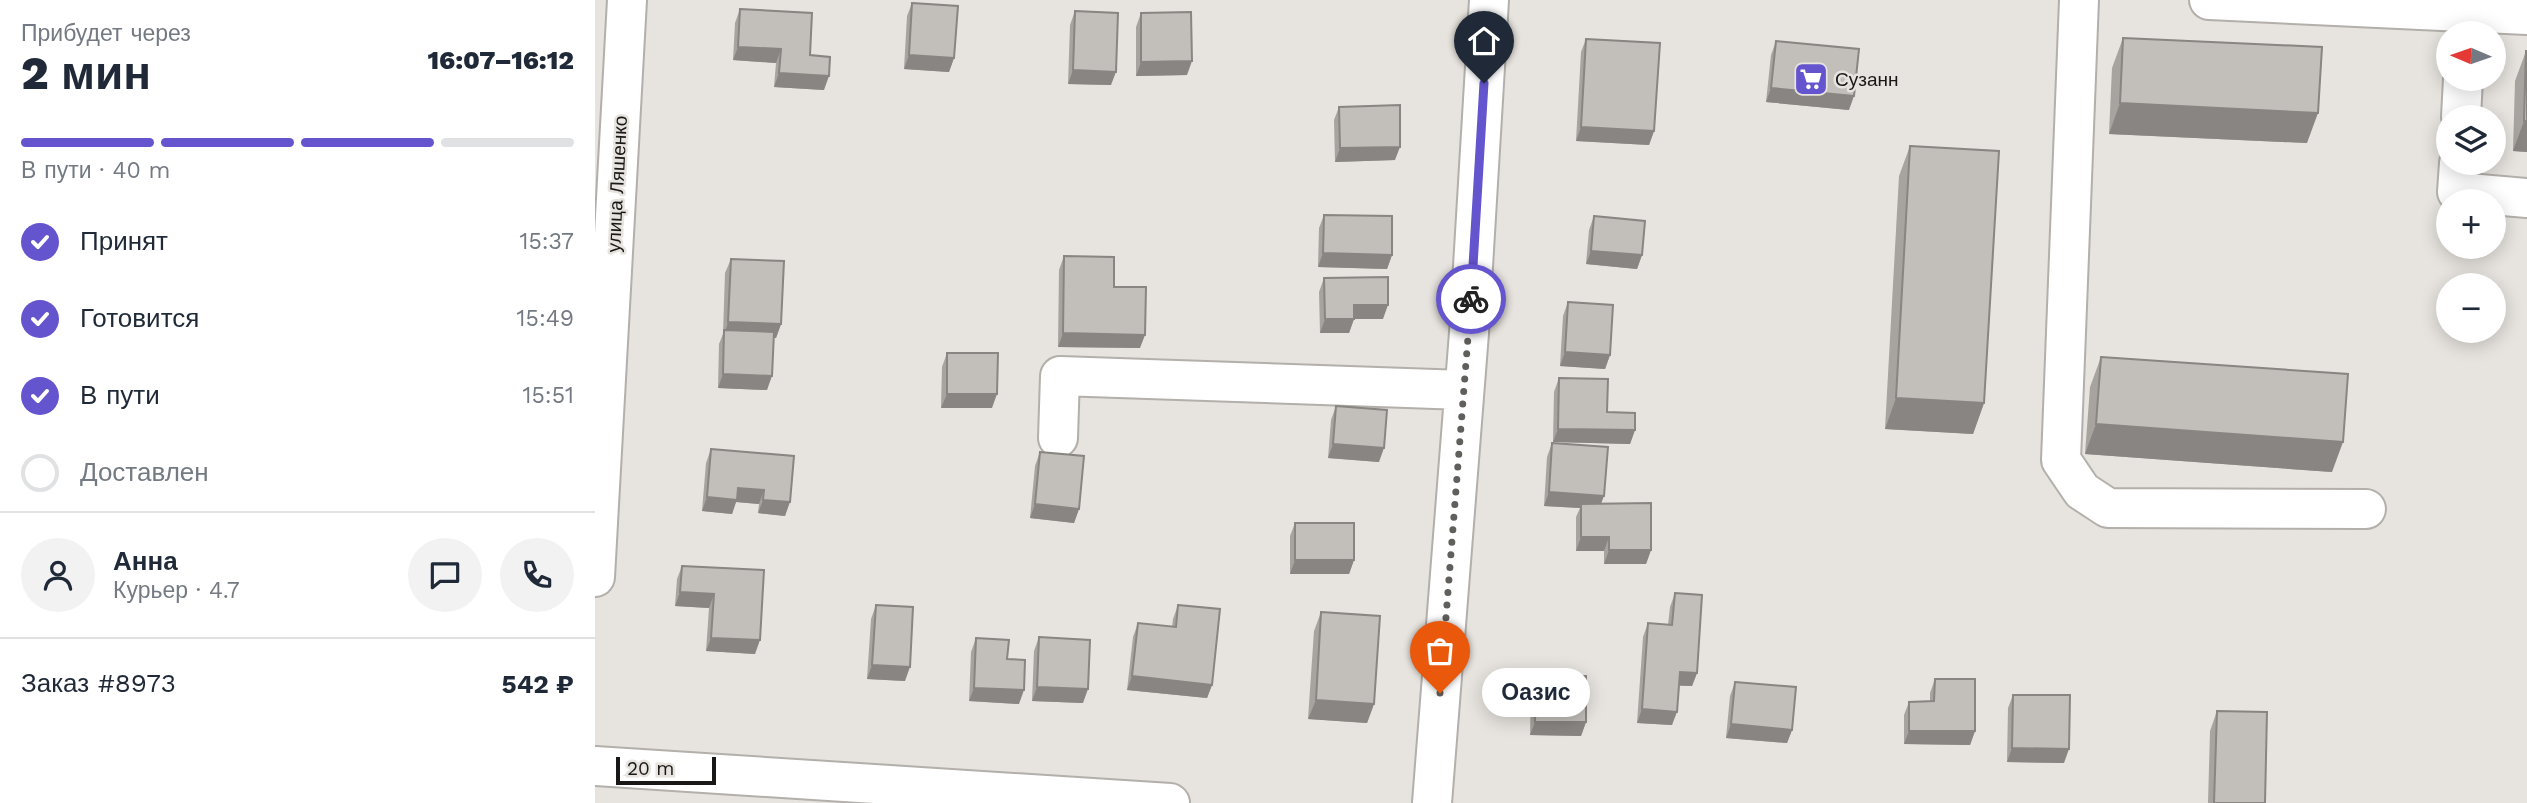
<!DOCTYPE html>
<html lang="ru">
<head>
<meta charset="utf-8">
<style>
	body { margin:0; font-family:"Work Sans",sans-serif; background:#f2f2f3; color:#1f2937; height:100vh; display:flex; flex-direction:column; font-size:26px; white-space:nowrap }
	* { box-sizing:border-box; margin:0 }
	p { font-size:23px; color:#747a83 }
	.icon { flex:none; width:38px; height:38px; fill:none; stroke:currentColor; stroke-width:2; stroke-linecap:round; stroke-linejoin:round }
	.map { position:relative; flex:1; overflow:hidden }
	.details { display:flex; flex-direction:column; background:#fff; width:595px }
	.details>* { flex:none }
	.needle { width:46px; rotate:272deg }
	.fabs { position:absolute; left:1841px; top:21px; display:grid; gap:14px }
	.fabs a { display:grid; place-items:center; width:70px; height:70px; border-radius:50%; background:#fff; box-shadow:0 4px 18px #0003; font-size:35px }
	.scale { position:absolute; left:21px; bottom:18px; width:100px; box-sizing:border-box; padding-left:7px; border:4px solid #191816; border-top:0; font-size:19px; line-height:24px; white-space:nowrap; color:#191816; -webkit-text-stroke:5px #e7e3de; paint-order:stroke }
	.pin { position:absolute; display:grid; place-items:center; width:60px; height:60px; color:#fff; margin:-72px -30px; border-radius:50% 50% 50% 0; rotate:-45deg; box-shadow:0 0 7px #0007 }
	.pin .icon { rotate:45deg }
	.courier { position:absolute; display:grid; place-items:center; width:70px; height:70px; margin:-35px; border:5px solid #6454cd; border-radius:50%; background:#fff; color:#222; box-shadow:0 2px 9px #0007 }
	.bubble { position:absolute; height:49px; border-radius:24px; background:#fff; box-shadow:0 4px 18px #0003; font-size:23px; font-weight:800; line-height:49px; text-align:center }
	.headline em { font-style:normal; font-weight:800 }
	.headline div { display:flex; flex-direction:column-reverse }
	.headline { display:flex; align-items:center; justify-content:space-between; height:119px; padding:0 21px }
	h1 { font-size:46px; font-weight:800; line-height:52px }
	.bar { display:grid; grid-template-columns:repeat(4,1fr); gap:10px 7px; align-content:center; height:84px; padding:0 21px }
	.bar i { height:9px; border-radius:5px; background:#e0e1e3 }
	.bar .current { background:#6454cd }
	.bar p { grid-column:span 4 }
	.line { display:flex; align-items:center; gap:18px; padding:0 21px; border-top:2px solid #e0e1e3 }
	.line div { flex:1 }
	.round { display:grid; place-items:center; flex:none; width:74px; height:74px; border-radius:37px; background:#f2f2f3 }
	ol { padding:0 21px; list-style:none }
	li { display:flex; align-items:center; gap:21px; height:77px }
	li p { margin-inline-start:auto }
	li .icon { padding:7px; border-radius:50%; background:#6454cd; color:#fff; stroke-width:4 }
	li:last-child { color:#747a83 }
	li i { width:38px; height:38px; border:4px solid #e0e1e3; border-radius:50% }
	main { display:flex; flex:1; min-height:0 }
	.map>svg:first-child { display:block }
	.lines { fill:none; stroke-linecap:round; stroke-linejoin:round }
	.minor-casing { stroke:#b3afaa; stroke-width:42 }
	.minor { stroke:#fff; stroke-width:38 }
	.wall { fill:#a7a39f }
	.shaded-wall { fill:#888582 }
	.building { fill:#c2beb9; stroke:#888582; stroke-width:2 }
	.done { stroke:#615f5c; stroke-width:7; stroke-dasharray:0 12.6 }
	.route { stroke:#6454cd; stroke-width:9 }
	.labels { text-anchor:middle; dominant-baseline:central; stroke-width:5; stroke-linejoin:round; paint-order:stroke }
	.poi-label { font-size:19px; fill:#191816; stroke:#e7e3de; text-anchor:start }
	.street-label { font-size:19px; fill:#191816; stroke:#e7e3de }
</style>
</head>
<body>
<main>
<section class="details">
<div class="headline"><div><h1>2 мин</h1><p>Прибудет через</p></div><em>16:07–16:12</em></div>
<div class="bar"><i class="current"></i><i class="current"></i><i class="current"></i><i></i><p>В пути · 40 m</p></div>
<ol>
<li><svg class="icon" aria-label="check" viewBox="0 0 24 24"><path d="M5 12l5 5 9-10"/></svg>Принят<p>15:37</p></li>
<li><svg class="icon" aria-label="check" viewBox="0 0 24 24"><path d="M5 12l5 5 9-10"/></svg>Готовится<p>15:49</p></li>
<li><svg class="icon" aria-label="check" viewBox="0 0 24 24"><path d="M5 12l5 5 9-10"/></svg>В пути<p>15:51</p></li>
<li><i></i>Доставлен</li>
</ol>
<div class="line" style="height:126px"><a class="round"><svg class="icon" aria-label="person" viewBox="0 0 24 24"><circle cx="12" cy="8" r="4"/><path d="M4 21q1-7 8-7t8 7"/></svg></a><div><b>Анна</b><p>Курьер · 4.7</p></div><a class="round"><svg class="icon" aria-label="chat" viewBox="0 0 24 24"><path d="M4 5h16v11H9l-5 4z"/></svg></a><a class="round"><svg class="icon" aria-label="phone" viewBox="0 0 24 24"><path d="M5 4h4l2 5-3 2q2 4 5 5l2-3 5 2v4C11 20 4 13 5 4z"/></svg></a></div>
<div class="line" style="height:91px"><div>Заказ #8973</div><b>542 ₽</b></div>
</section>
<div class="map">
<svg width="1932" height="803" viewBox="0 0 1932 803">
	<rect width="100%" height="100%" fill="#e7e3de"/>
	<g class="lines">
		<!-- minor casing -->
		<g class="minor-casing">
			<path id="minor" d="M 1484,0 L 1466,460 L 1487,491 L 1513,508 L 1771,509
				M 1614,0 L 1932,15
				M 1866,117 L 1868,79
				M 1864,163 L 1862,192 L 1932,198
				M 463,438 L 465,376 L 869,390
				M 0,577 L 32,0
				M 0,766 L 575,803
				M 837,803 L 874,333 L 894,0"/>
		</g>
		<!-- minor -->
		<use href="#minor" class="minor"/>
	</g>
	<!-- wall -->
	<path class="wall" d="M 317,3 L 359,58 L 354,72 L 309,69 L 312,16 Z
		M 145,9 L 215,55 L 229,90 L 179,87 L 181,63 L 138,60 L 140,23 Z
		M 480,11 L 516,85 L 473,84 L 475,25 Z
		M 546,13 L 592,75 L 541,76 L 541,27 Z
		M 1528,38 L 1712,143 L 1514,134 L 1517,68 Z
		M 991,39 L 1059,131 L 1054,145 L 981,141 L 986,52 Z
		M 1181,41 L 1254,110 L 1171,102 L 1176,55 Z
		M 1931,51 L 1932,152 L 1918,151 L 1920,81 Z
		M 744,107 L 800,160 L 740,162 L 739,120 Z
		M 1315,146 L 1389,403 L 1378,434 L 1290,429 L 1304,176 Z
		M 729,215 L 797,255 L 792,269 L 723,267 L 724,228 Z
		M 999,216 L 1047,255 L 1042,269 L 991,264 L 994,230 Z
		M 469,256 L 519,287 L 545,348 L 463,347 L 464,270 Z
		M 136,259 L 186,324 L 181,338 L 178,338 L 172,390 L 123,388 L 124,344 L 128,334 L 130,273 Z
		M 729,278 L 788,319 L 759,319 L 754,333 L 725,333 L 724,292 Z
		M 973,302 L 1015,355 L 1010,369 L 965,366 L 968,316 Z
		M 352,353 L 397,408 L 346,408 L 347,367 Z
		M 1506,357 L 1737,472 L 1490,454 L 1495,387 Z
		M 964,378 L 1040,430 L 1035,444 L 958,442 L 959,392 Z
		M 741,406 L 784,462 L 733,458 L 736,420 Z
		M 957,443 L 1007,504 L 1056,550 L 1051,564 L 1009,564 L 1009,551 L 981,551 L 981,517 L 985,508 L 949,506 L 952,457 Z
		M 116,449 L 199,456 L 190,516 L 163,513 L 164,504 L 141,502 L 137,514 L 107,511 L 111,463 Z
		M 445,452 L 484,509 L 479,523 L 435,518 L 440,466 Z
		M 700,523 L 759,560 L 754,574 L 695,574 L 695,536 Z
		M 87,566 L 169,570 L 160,654 L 111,651 L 114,608 L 80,606 L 82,579 Z
		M 1080,593 L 1102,673 L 1097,686 L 1084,686 L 1077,725 L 1042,723 L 1048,637 L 1053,623 L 1073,625 L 1075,607 Z
		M 281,605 L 310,681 L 272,679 L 276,619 Z
		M 583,605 L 617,685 L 612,698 L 532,690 L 538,637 L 543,623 L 577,627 L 578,619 Z
		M 726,612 L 779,704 L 772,723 L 713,719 L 719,631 Z
		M 444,637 L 488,703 L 437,701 L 439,651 Z
		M 381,638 L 412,659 L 424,704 L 374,701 L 376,652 Z
		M 941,676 L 991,722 L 986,736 L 935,735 L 936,690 Z
		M 1340,679 L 1380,731 L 1375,745 L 1309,744 L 1309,715 L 1314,702 L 1335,701 L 1335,693 Z
		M 1140,682 L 1197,730 L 1192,743 L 1131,738 L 1135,696 Z
		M 1418,695 L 1469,763 L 1412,762 L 1413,708 Z
		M 1622,711 L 1670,803 L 1613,803 L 1615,731 Z"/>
	<!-- shaded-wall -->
	<path class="shaded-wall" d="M 143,47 L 186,49 L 181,63 L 138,60 Z
		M 314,55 L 359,58 L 354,72 L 309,69 Z
		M 597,61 L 592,75 L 541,76 L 546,62 Z
		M 478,70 L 521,72 L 516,85 L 473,84 Z
		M 184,73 L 234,76 L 229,90 L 179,87 Z
		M 1176,88 L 1259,96 L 1254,110 L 1171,102 Z
		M 1525,103 L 1723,113 L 1712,143 L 1514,134 Z
		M 1929,121 L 1932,121 L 1932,152 L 1918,151 Z
		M 986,127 L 1059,131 L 1054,145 L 981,141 Z
		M 805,147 L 800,160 L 740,162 L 745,148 Z
		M 996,251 L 1047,255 L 1042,269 L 991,264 Z
		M 728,253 L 797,255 L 792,269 L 723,267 Z
		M 759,305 L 793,305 L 788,319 L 759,319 L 754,333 L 725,333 L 730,319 Z
		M 133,322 L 186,324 L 181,338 L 129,336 Z
		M 468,333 L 550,335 L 545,348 L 463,347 Z
		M 970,352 L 1015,355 L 1010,369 L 965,366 Z
		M 128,374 L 177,376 L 172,390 L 123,388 Z
		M 352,394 L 402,394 L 397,408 L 346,408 Z
		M 1301,398 L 1389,403 L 1378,434 L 1290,429 Z
		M 1501,424 L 1748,442 L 1737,472 L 1490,454 Z
		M 963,429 L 1040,430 L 1035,444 L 958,442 Z
		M 738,444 L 789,448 L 784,462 L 733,458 Z
		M 143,488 L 169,490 L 164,504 L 141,502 L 137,514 L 107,511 L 112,497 Z
		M 954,492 L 1009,496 L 1004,509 L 986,504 L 985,508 L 949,506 Z
		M 168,500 L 195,502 L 190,516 L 163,513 Z
		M 440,504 L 484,509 L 479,523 L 435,518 Z
		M 986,537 L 1014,537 L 1009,551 L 981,551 Z
		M 1014,550 L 1056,550 L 1051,564 L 1009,564 Z
		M 700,560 L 759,560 L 754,574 L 695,574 Z
		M 85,592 L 119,594 L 114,608 L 80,606 Z
		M 116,638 L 165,640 L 160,654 L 111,651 Z
		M 277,665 L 315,667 L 310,681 L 272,679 Z
		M 1085,672 L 1102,673 L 1097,686 L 1080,685 Z
		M 537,676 L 617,685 L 612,698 L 532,690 Z
		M 442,687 L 493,689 L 488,703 L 437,701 Z
		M 379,688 L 429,690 L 424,704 L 374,701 Z
		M 721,700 L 779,704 L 772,723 L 713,719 Z
		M 1047,709 L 1082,712 L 1077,725 L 1042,723 Z
		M 940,722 L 991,722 L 986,736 L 935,735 Z
		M 1136,724 L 1197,730 L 1192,743 L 1131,738 Z
		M 1314,731 L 1380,731 L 1375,745 L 1309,744 Z
		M 1417,748 L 1474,749 L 1469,763 L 1412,762 Z"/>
	<!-- building -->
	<path class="building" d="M 317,3 L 363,6 L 359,58 L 314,55 Z
		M 145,9 L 217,13 L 215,55 L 235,57 L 234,76 L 184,73 L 186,49 L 143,47 Z
		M 480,11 L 523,13 L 521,72 L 478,70 Z
		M 596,12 L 597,61 L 546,62 L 546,13 Z
		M 1528,38 L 1727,47 L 1723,113 L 1525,103 Z
		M 991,39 L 1065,43 L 1059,131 L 986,127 Z
		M 1181,41 L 1264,49 L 1259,96 L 1176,88 Z
		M 1931,51 L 1932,51 L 1932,121 L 1929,121 Z
		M 805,105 L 805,147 L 745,148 L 744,107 Z
		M 1315,146 L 1404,151 L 1389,403 L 1301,398 Z
		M 729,215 L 797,216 L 797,255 L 728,253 Z
		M 999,216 L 1050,221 L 1047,255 L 996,251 Z
		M 469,256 L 519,257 L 519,287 L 551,287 L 550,335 L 468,333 Z
		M 136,259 L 189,261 L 186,324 L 133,322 Z
		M 793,277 L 793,305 L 759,305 L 759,319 L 730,319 L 729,278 Z
		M 973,302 L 1018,305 L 1015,355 L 970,352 Z
		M 129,330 L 179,332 L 177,376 L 128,374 Z
		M 352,353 L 403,353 L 402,394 L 352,394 Z
		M 1506,357 L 1753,374 L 1748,442 L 1501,424 Z
		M 964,378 L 1013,379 L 1012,412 L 1040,413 L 1040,430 L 963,429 Z
		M 741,406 L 792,410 L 789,448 L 738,444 Z
		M 957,443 L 1013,447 L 1009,496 L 954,492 Z
		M 116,449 L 199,456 L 195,502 L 168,500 L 169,490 L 143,488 L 142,500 L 112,497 Z
		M 445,452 L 489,456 L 484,509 L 440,504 Z
		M 1056,503 L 1056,550 L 1014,550 L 1014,537 L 986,537 L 986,504 Z
		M 700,523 L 759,523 L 759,560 L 700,560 Z
		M 87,566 L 169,570 L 165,640 L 116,638 L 119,594 L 85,592 Z
		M 1080,593 L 1107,595 L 1102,673 L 1085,672 L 1082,712 L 1047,709 L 1053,623 L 1077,625 Z
		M 281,605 L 318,607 L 315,667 L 277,665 Z
		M 583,605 L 625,609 L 617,685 L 537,676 L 543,623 L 581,627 Z
		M 726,612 L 785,616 L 779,704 L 721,700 Z
		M 444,637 L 495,640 L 493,689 L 442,687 Z
		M 381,638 L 414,640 L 412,659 L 430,660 L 429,690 L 379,688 Z
		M 941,676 L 991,676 L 991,722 L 940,722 Z
		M 1340,679 L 1380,679 L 1380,731 L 1314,731 L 1314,702 L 1339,701 Z
		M 1140,682 L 1201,687 L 1197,730 L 1136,724 Z
		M 1418,695 L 1475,695 L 1474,749 L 1417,748 Z
		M 1622,711 L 1672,712 L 1670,803 L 1619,803 Z"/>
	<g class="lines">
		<!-- done -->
		<path class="done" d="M 845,693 L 876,299"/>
		<!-- route -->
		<path class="route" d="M 876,299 L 889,83"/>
	</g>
	<!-- icons -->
	<defs>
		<g id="supermarket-square" transform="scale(1.75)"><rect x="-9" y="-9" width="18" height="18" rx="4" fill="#6454cd" stroke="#e7e3de"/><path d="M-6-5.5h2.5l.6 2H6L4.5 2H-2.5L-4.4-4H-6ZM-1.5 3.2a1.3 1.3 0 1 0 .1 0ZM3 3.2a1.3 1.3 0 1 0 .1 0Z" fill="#fff"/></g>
	</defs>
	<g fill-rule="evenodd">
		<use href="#supermarket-square" x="1216" y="79"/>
	</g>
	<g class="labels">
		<!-- poi labels -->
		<g class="poi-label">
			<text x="1240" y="79">Сузанн</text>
		</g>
		<!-- street labels -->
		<g class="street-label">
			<text transform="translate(22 184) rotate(-87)">улица Ляшенко</text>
		</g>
	</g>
</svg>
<div class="fabs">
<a><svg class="needle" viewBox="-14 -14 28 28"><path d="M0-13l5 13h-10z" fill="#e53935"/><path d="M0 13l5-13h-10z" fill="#747a83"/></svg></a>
<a><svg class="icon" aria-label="layers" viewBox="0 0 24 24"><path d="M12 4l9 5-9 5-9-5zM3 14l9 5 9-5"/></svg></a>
<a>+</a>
<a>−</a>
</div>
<div class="scale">20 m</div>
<div class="pin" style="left:845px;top:693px;background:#ea580c"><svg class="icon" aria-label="bag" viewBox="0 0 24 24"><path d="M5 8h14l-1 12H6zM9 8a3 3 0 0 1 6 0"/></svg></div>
<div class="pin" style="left:889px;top:83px;background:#1f2937"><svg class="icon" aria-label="home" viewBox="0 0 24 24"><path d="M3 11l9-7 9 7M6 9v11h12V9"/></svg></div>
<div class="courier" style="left:876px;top:299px"><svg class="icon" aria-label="bike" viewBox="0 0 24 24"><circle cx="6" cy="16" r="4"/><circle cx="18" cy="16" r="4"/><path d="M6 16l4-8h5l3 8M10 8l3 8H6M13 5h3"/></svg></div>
<div class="bubble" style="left:887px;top:668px;width:108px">Оазис</div>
</div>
</main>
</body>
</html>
